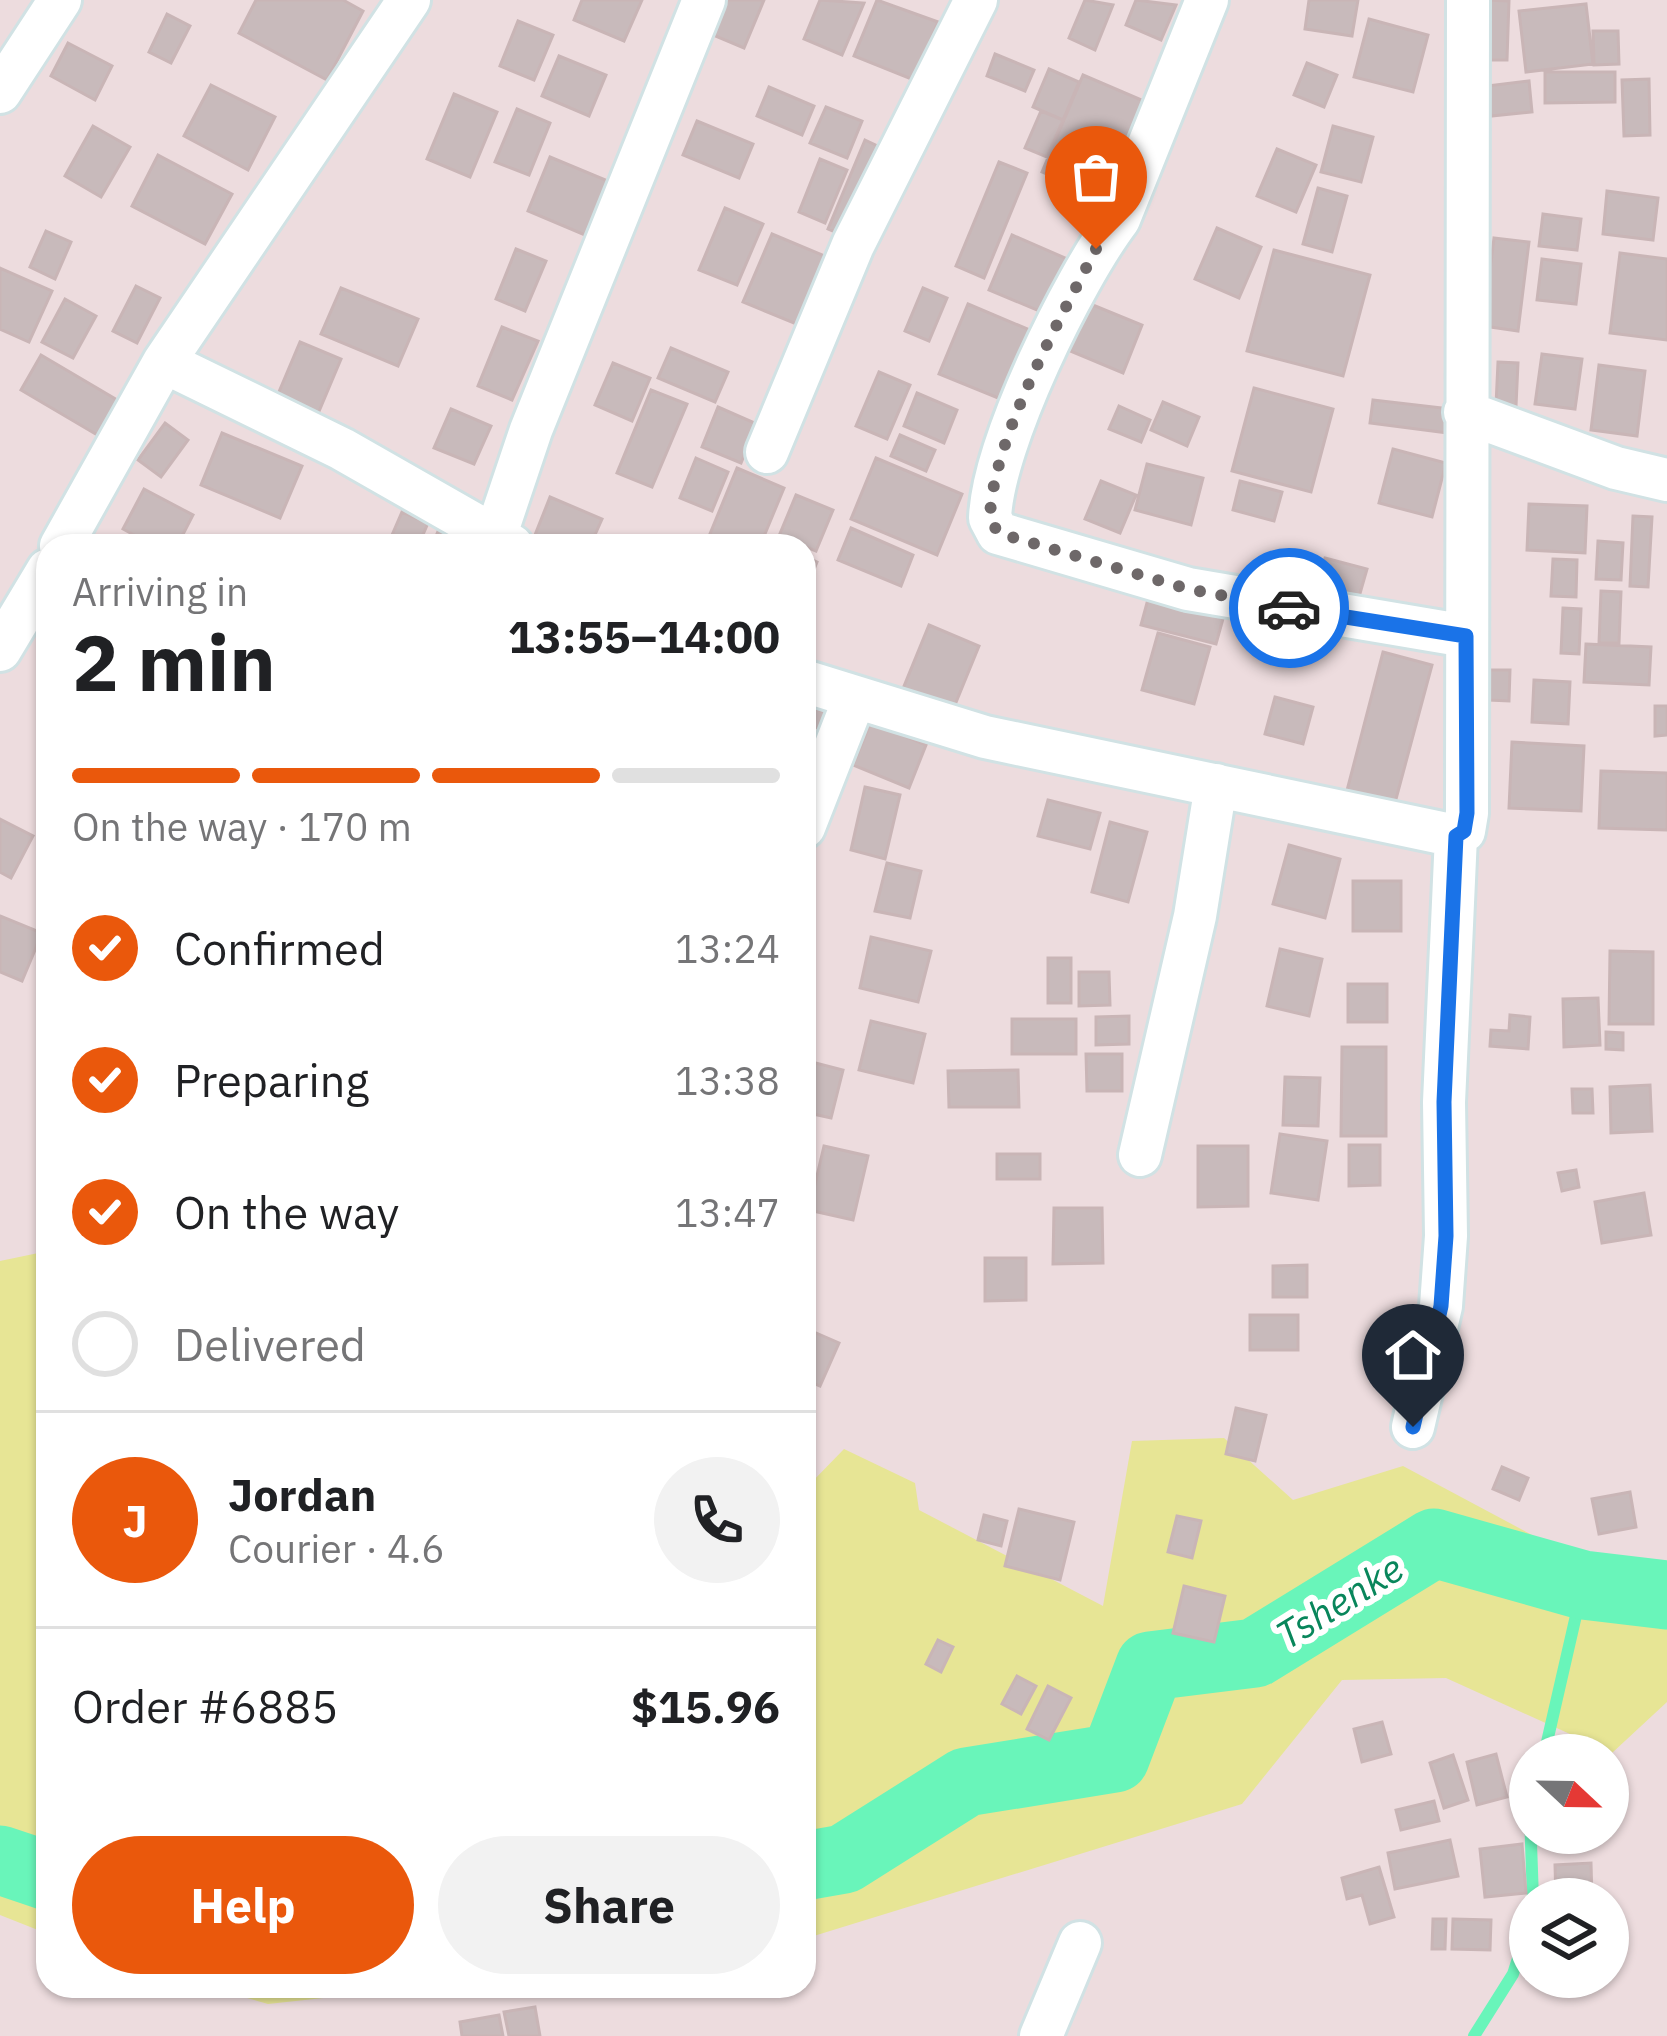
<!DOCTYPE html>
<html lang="en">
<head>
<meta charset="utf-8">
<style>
	body { margin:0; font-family:"IBM Plex Sans",sans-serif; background:#f2f2f2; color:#202124; height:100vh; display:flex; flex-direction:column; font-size:45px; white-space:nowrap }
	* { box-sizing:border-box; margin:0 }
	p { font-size:39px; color:#757577 }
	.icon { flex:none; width:66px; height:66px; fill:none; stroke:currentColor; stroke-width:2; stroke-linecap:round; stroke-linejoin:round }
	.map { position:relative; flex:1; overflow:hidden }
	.panel { position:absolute; left:36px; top:534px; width:780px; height:1464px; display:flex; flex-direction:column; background:#fff; border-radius:36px; box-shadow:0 3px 9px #0004 }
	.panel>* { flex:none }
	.needle { width:78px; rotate:112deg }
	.controls { position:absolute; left:1509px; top:1734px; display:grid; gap:24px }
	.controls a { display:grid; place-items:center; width:120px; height:120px; border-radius:50%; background:#fff; box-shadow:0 3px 9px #0004; font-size:60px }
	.pin { position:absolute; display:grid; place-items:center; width:102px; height:102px; color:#fff; margin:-123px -51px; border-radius:50% 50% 50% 0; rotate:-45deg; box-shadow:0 0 12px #0007 }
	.pin .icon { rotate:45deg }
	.courier { position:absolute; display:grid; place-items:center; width:120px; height:120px; margin:-60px; border:9px solid #1a73e8; border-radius:50%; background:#fff; color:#222; box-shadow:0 3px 15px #0007 }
	.head em { font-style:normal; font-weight:700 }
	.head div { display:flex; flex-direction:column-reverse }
	.head { display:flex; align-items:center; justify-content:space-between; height:204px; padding:0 36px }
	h1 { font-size:78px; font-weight:700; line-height:90px }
	.bar { display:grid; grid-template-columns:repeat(4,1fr); gap:18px 12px; align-content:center; height:144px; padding:0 36px }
	.bar i { height:15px; border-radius:9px; background:#e0e0e0 }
	.bar .active { background:#ea580c }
	.bar p { grid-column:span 4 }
	.line { display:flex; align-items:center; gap:30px; padding:0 36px; border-top:3px solid #e0e0e0 }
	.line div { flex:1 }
	.round { display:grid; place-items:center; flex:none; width:126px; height:126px; border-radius:63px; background:#f2f2f2 }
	ol { padding:0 36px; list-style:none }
	li { display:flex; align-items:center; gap:36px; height:132px }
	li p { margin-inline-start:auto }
	li .icon { padding:12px; border-radius:50%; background:#ea580c; color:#fff; stroke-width:4 }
	li:last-child { color:#757577 }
	li i { width:66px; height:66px; border:6px solid #e0e0e0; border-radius:50% }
	.primary-button { display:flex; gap:24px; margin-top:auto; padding:24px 36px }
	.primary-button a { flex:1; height:138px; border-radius:72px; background:#ea580c; color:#fff; font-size:48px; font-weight:700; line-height:138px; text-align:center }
	.primary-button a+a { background:#f2f2f2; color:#202124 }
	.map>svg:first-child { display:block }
	.green { fill:#e7e595 }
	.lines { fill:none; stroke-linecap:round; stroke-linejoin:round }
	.stream { stroke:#69f5ba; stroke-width:12 }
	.river { stroke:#69f5ba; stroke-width:69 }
	.building { fill:#c8babb; stroke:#c9b5b6; stroke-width:3 }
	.street-casing { stroke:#d1e2e4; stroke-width:48 }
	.street { stroke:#fff; stroke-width:42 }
	.done { stroke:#6e6869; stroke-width:12; stroke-dasharray:0 21.6 }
	.route { stroke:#1a73e8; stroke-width:15 }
	.labels { text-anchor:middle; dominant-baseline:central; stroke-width:12; stroke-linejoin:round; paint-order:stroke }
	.water-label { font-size:39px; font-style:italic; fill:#08865b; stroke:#fff }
</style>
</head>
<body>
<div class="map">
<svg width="1667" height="2036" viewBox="0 0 1667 2036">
	<rect width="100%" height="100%" fill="#eddcde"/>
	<!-- green -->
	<path class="green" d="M 48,1251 L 48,1934 L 0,1915 L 0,1261 Z
		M 1224,1438 L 1293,1500 L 1403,1466 L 1564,1552 L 1667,1564 L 1667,1702 L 1612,1753 L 1446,1678 L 1342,1680 L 1242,1804 L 804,1939 L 804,1483 L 810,1484 L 844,1449 L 915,1483 L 919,1510 L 1103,1606 L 1132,1441 Z
		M 205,1986 L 434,1986 L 268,2004 Z"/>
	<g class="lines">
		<!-- stream -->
		<path class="stream" d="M 1544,1755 L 1583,1585
			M 1530,1815 L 1533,1899
			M 1474,2036 L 1513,1974 L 1530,1921"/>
		<!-- river -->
		<path class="river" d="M 0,1860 L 48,1876
			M 804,1866 L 844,1859 L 966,1782 L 1115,1758 L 1150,1666 L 1255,1653 L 1434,1543 L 1583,1585 L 1667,1595"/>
	</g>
	<!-- building -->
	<path class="building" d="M 256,0 L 343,0 L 363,11 L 327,80 L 239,33 Z
		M 582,0 L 642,0 L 624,41 L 574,20 Z
		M 727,0 L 764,0 L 744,48 L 713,35 Z
		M 820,0 L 864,3 L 842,55 L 804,39 Z
		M 877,0 L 938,22 L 914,80 L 854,56 Z
		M 1085,0 L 1113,5 L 1095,50 L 1069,38 Z
		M 1136,0 L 1176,5 L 1161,40 L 1126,25 Z
		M 1309,0 L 1358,0 L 1352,36 L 1305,29 Z
		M 1485,0 L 1509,1 L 1507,60 L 1484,60 Z
		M 1586,4 L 1593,64 L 1526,72 L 1519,11 Z
		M 167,14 L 190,26 L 171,63 L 149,52 Z
		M 1369,19 L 1428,35 L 1413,92 L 1354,77 Z
		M 518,21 L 553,35 L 534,80 L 500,66 Z
		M 1593,31 L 1618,31 L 1619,64 L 1594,65 Z
		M 68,43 L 112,66 L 95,100 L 51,76 Z
		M 995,54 L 1034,70 L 1025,91 L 987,76 Z
		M 559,56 L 606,75 L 589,116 L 542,96 Z
		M 1307,63 L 1337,75 L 1324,107 L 1294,95 Z
		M 1049,69 L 1079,82 L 1063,120 L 1033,107 Z
		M 1545,72 L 1615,72 L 1615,102 L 1545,103 Z
		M 1083,75 L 1158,107 L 1118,204 L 1042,172 Z
		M 1649,79 L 1650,135 L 1624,136 L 1622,80 Z
		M 1529,81 L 1532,112 L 1491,116 L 1487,86 Z
		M 211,85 L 275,117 L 248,170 L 184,136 Z
		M 769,87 L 814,106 L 802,135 L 757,116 Z
		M 454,94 L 497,112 L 470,177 L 427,159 Z
		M 826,107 L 862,121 L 847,158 L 810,143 Z
		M 517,109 L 550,123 L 529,175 L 495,162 Z
		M 1041,111 L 1063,120 L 1047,157 L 1025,148 Z
		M 697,121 L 753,144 L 739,178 L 683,155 Z
		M 93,126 L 130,147 L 101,197 L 65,176 Z
		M 1333,126 L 1373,137 L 1361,182 L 1321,172 Z
		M 865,140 L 886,150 L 849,238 L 828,229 Z
		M 1277,149 L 1316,165 L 1296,212 L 1257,196 Z
		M 158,155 L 232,194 L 205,244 L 132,206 Z
		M 550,157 L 608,181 L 585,235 L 528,211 Z
		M 820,159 L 847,170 L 825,223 L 799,212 Z
		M 999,162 L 1027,173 L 984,278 L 956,266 Z
		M 1318,188 L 1347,196 L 1332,252 L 1303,244 Z
		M 1607,191 L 1658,198 L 1653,240 L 1603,234 Z
		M 725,208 L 763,224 L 737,285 L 699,270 Z
		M 1543,214 L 1581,219 L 1577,250 L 1539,246 Z
		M 1217,228 L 1261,247 L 1239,298 L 1195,279 Z
		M 46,231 L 71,242 L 55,279 L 30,267 Z
		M 772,234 L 827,257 L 799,325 L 743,302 Z
		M 1012,235 L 1072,261 L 1049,315 L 989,290 Z
		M 1494,238 L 1529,242 L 1518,331 L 1483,326 Z
		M 516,249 L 546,261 L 525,311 L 496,299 Z
		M 1274,250 L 1370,275 L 1343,376 L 1247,351 Z
		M 1620,253 L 1667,259 L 1667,340 L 1610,333 Z
		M 1542,259 L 1581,264 L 1576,304 L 1537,300 Z
		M 0,268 L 52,291 L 29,342 L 0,329 Z
		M 136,286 L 160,298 L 137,343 L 113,331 Z
		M 341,288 L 418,319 L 398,366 L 321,334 Z
		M 923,288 L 947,298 L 929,341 L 905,331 Z
		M 65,299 L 96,316 L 73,358 L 42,342 Z
		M 1083,301 L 1142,325 L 1123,373 L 1063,348 Z
		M 968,304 L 1037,333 L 1008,402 L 939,374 Z
		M 502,327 L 538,341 L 512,400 L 478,386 Z
		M 300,342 L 341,359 L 317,416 L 276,399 Z
		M 671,348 L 728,372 L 715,402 L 658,378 Z
		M 1542,354 L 1582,359 L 1575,409 L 1535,404 Z
		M 41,355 L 119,401 L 99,436 L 21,390 Z
		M 1498,362 L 1518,363 L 1516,406 L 1496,405 Z
		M 613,363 L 650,378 L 632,421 L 595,405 Z
		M 1599,365 L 1645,371 L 1637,436 L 1591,430 Z
		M 879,372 L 910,385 L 887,439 L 856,426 Z
		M 1254,388 L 1333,409 L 1311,492 L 1232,471 Z
		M 651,390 L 687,404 L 652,487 L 617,473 Z
		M 917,393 L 957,410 L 944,443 L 904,426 Z
		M 1373,400 L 1451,409 L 1448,433 L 1370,423 Z
		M 1163,402 L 1199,417 L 1187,446 L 1151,430 Z
		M 1119,406 L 1150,420 L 1141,442 L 1109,429 Z
		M 718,407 L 757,424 L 741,463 L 702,447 Z
		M 451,409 L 491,426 L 474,464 L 434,448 Z
		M 165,423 L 188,440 L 161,477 L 138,460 Z
		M 222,433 L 302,466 L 280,518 L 201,485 Z
		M 900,435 L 935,450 L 926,471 L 891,456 Z
		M 1393,449 L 1446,463 L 1432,517 L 1379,503 Z
		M 696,458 L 728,472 L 712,511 L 680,498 Z
		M 876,458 L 962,494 L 937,555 L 851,519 Z
		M 1147,464 L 1203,478 L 1191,525 L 1135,510 Z
		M 737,468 L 784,488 L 760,546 L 705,546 Z
		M 1101,481 L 1136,495 L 1120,533 L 1085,519 Z
		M 1240,481 L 1282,492 L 1274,521 L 1233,510 Z
		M 144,489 L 193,515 L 177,546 L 154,546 L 123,529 Z
		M 796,495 L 833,510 L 816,551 L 779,536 Z
		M 550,497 L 602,519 L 590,546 L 547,546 L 533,540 Z
		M 1529,504 L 1587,506 L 1585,553 L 1527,550 Z
		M 402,512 L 428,523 L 418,546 L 389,542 Z
		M 1633,516 L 1652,517 L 1648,587 L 1630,586 Z
		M 441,524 L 469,535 L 464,546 L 432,546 Z
		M 851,528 L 913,555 L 901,586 L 838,560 Z
		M 1598,541 L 1623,543 L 1621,580 L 1596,579 Z
		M 804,556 L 817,562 L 804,594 Z
		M 1325,558 L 1367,569 L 1359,597 L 1318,586 Z
		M 1553,559 L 1577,560 L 1576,597 L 1551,596 Z
		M 1151,588 L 1226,608 L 1216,644 L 1141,625 Z
		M 1601,591 L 1621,592 L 1619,643 L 1599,643 Z
		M 1563,608 L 1581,609 L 1579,654 L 1561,653 Z
		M 929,625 L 979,646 L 950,717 L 900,696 Z
		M 1158,633 L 1210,647 L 1194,704 L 1142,690 Z
		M 1586,644 L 1651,647 L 1649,685 L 1584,682 Z
		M 1383,652 L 1432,665 L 1392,814 L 1344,802 Z
		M 1489,670 L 1510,670 L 1509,701 L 1489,700 Z
		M 1534,680 L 1570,682 L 1568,724 L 1532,722 Z
		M 1275,697 L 1313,707 L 1303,744 L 1265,734 Z
		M 804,704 L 827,713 L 820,729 L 804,722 Z
		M 1655,706 L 1667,706 L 1667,735 L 1655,736 Z
		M 871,722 L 926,745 L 909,788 L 853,765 Z
		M 1512,742 L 1584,746 L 1581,811 L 1509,808 Z
		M 1601,771 L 1667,773 L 1667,830 L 1599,828 Z
		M 865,787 L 900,795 L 885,859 L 851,850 Z
		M 1048,800 L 1100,813 L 1090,849 L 1038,836 Z
		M 0,819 L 33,836 L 11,878 L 0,872 Z
		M 1110,822 L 1147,832 L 1128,902 L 1092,892 Z
		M 1289,845 L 1340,859 L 1325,918 L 1273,904 Z
		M 887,863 L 921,871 L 910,918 L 875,911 Z
		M 1353,881 L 1401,881 L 1401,931 L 1353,931 Z
		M 0,916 L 42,933 L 22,981 L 0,972 Z
		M 871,937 L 931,951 L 918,1002 L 860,988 Z
		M 1280,949 L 1322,959 L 1309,1016 L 1267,1006 Z
		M 1610,951 L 1653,952 L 1653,1024 L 1609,1024 Z
		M 1048,958 L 1071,958 L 1071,1003 L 1048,1003 Z
		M 1079,972 L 1109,972 L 1110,1005 L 1079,1006 Z
		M 1348,984 L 1387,984 L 1387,1022 L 1348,1022 Z
		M 1598,998 L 1600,1045 L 1564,1047 L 1563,999 Z
		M 1510,1015 L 1530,1017 L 1528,1049 L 1490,1046 L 1491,1030 L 1509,1031 Z
		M 1129,1016 L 1129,1044 L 1096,1045 L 1096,1017 Z
		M 1012,1019 L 1076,1019 L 1076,1054 L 1012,1054 Z
		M 871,1021 L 925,1034 L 913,1083 L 859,1070 Z
		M 1606,1032 L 1623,1033 L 1623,1050 L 1606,1049 Z
		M 1342,1047 L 1386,1047 L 1386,1136 L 1341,1136 Z
		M 1086,1054 L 1122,1054 L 1122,1091 L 1087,1091 Z
		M 804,1060 L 843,1070 L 831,1118 L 804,1112 Z
		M 1018,1070 L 1019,1107 L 949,1107 L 948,1071 Z
		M 1285,1077 L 1320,1078 L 1318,1126 L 1283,1125 Z
		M 1650,1085 L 1652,1131 L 1611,1133 L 1610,1087 Z
		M 1572,1089 L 1592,1089 L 1593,1113 L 1573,1113 Z
		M 1280,1134 L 1327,1141 L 1318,1200 L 1271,1193 Z
		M 1349,1145 L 1380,1145 L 1380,1185 L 1349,1186 Z
		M 824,1146 L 868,1156 L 853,1220 L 809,1210 Z
		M 1198,1146 L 1248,1146 L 1248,1206 L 1198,1207 Z
		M 997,1154 L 1040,1154 L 1040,1179 L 997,1179 Z
		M 1576,1170 L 1579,1187 L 1562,1191 L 1558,1173 Z
		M 1644,1193 L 1651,1235 L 1602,1243 L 1595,1202 Z
		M 1054,1208 L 1102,1208 L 1103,1263 L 1053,1264 Z
		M 985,1258 L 1026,1258 L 1026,1300 L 985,1301 Z
		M 1307,1265 L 1307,1297 L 1273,1297 L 1273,1266 Z
		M 1250,1315 L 1298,1315 L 1298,1350 L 1250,1350 Z
		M 807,1329 L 839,1343 L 820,1386 L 804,1379 Z
		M 1236,1408 L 1266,1415 L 1255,1461 L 1226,1454 Z
		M 1502,1467 L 1528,1478 L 1519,1500 L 1493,1489 Z
		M 1630,1492 L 1636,1527 L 1599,1534 L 1592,1499 Z
		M 1019,1509 L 1074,1522 L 1060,1580 L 1005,1566 Z
		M 984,1515 L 1007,1521 L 1001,1546 L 978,1540 Z
		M 1177,1516 L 1201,1521 L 1192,1558 L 1168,1552 Z
		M 1184,1586 L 1225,1596 L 1214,1642 L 1173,1633 Z
		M 938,1640 L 953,1647 L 941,1672 L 926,1664 Z
		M 1017,1676 L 1036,1686 L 1021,1714 L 1002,1704 Z
		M 1048,1686 L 1071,1698 L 1049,1740 L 1027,1729 Z
		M 1382,1722 L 1391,1754 L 1362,1762 L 1354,1729 Z
		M 1496,1754 L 1507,1797 L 1477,1805 L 1467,1762 Z
		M 1453,1755 L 1468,1800 L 1444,1808 L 1430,1763 Z
		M 1434,1801 L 1439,1821 L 1401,1830 L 1396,1810 Z
		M 1450,1840 L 1458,1876 L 1395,1889 L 1388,1853 Z
		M 1522,1844 L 1526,1893 L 1485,1897 L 1480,1849 Z
		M 1591,1863 L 1592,1899 L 1556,1899 L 1555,1865 Z
		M 1379,1867 L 1394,1917 L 1370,1924 L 1362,1895 L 1347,1899 L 1342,1878 Z
		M 1433,1919 L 1446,1919 L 1445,1949 L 1432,1949 Z
		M 1453,1919 L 1491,1920 L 1490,1950 L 1452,1949 Z
		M 535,2007 L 540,2036 L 509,2036 L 504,2012 Z
		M 499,2015 L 503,2036 L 462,2036 L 460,2022 Z"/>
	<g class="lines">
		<!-- street casing -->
		<g class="street-casing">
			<path id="street" d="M 1207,0 L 1119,219 C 1073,280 993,443 990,518 L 998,533 L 1188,589 L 1466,636
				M 0,92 L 60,0
				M 164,362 L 342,449 L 512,546
				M 1465,412 L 1616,468 L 1667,480
				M 767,452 L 853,245 L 976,0
				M 61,546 L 164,362 L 409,0
				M 492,546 L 531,430 L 704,0
				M 0,650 L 48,570
				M 804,681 L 985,737 L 1456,836
				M 804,827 L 855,697
				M 1140,1155 L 1195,916 L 1216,785
				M 1413,1427 L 1441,1306 L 1446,1236 L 1444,1102 L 1456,836 L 1464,831 L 1467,813 L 1468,0
				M 1041,2036 L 1080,1943"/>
		</g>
		<!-- street -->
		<use href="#street" class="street"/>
	</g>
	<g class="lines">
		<!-- done -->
		<path class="done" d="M 1096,249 C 1060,319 992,440 990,518 L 998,533 L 1188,589 L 1289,608"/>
		<!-- route -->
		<path class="route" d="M 1289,608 L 1466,636 L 1467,813 L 1464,831 L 1456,836 L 1444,1102 L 1446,1236 L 1441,1306 L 1413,1427"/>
	</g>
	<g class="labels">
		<!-- water labels -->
		<g class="water-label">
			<text transform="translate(1339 1601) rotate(-32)">Tshenke</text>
		</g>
	</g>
</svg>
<div class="controls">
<a><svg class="needle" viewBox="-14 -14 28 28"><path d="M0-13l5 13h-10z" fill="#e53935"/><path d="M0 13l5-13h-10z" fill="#757577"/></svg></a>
<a><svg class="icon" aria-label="layers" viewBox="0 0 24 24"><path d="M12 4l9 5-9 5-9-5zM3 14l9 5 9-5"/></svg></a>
</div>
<div class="pin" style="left:1096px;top:249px;background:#ea580c"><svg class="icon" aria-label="bag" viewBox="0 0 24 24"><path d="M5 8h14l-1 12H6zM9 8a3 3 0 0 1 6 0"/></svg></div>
<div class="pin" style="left:1413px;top:1427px;background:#1f2937"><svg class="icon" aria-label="home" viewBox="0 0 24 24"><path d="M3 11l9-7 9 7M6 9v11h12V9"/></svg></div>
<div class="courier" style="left:1289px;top:608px"><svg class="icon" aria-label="car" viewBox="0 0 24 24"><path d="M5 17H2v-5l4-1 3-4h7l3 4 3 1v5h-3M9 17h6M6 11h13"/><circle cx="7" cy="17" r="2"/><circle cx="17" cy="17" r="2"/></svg></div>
<section class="panel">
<div class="head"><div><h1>2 min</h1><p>Arriving in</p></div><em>13:55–14:00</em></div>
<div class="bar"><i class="active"></i><i class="active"></i><i class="active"></i><i></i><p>On the way · 170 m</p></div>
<ol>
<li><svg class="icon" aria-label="check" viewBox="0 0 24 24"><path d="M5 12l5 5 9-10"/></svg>Confirmed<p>13:24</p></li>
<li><svg class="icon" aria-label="check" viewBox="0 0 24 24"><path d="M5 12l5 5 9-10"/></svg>Preparing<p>13:38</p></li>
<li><svg class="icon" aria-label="check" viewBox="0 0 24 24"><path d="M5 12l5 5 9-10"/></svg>On the way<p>13:47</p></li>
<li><i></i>Delivered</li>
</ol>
<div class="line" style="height:216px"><b class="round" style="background:#ea580c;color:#fff">J</b><div><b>Jordan</b><p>Courier · 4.6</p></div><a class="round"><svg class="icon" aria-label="phone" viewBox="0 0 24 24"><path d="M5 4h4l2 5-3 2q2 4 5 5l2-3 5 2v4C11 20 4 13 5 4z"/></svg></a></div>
<div class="line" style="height:156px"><div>Order #6885</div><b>$15.96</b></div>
<div class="primary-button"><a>Help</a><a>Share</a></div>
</section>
</div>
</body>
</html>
